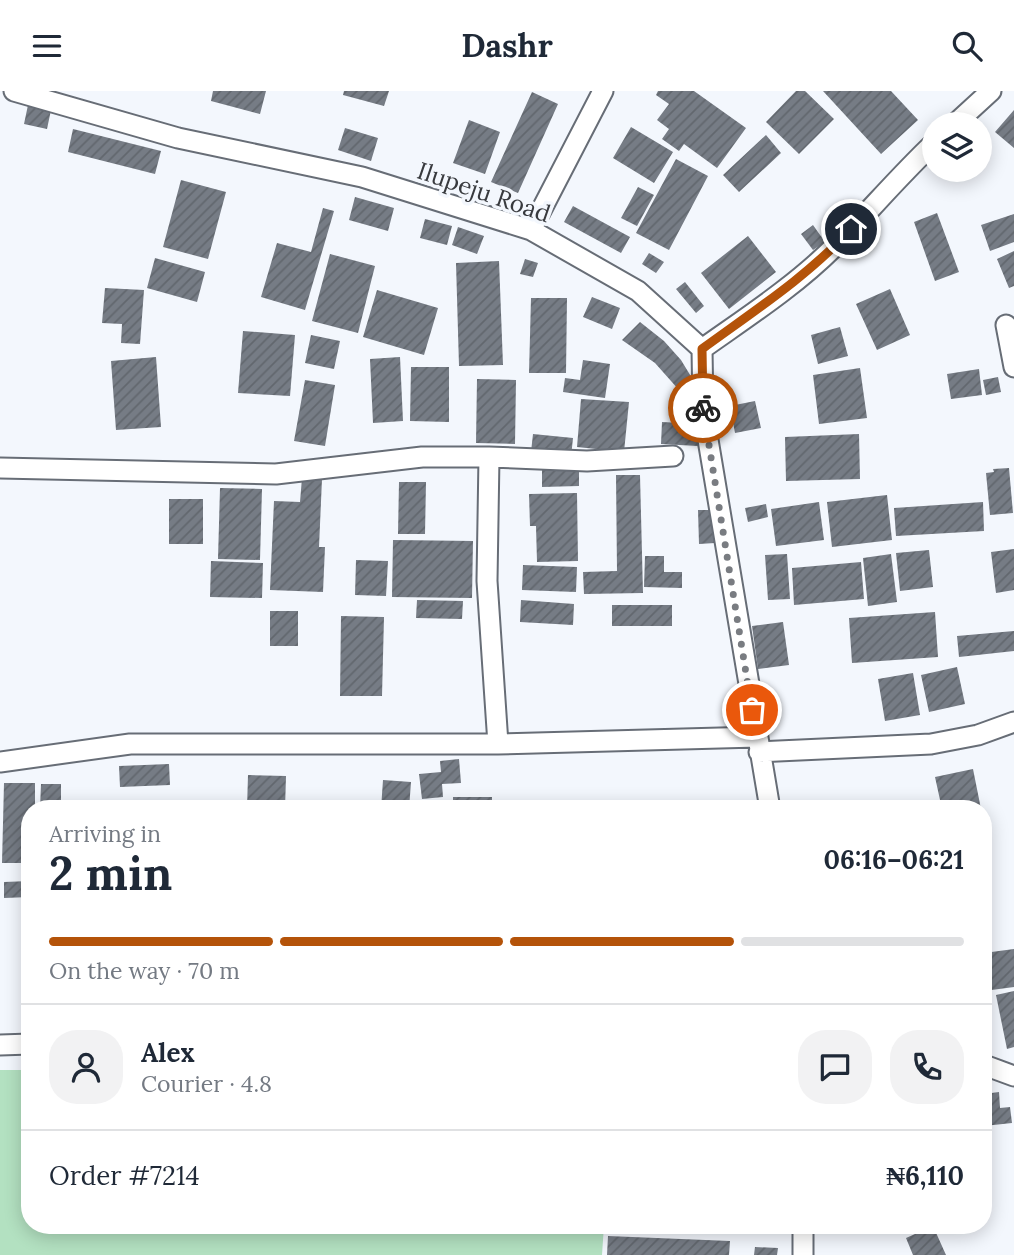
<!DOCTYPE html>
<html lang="en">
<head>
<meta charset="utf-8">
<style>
	body { margin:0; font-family:Lora,serif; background:#f2f2f3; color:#1f2937; height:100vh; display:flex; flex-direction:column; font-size:26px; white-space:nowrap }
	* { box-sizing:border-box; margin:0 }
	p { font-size:23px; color:#747a83 }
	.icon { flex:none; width:38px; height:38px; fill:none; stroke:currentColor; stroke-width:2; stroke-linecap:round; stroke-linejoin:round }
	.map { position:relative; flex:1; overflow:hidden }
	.sheet { position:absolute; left:21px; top:709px; width:971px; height:434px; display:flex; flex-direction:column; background:#fff; border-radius:28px; box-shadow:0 4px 18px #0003 }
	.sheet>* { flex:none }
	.tools { position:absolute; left:922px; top:21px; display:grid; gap:14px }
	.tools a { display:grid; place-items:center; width:70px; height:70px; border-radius:50%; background:#fff; box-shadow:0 4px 18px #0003; font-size:35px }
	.pin { position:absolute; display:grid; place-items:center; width:60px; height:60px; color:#fff; margin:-30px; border:4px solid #fff; border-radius:50%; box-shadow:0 2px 7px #0007 }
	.courier { position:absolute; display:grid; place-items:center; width:70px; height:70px; margin:-35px; border:5px solid #b45309; border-radius:50%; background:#fff; color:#222; box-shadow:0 2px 9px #0007 }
	.summary em { font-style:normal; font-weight:700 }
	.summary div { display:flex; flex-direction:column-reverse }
	.summary { display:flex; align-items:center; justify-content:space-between; height:119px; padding:0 28px }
	h1 { font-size:46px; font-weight:700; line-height:52px }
	.bar { display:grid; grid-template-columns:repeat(4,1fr); gap:10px 7px; align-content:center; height:84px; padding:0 28px }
	.bar i { height:9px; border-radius:5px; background:#e0e1e3 }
	.bar .selected { background:#b45309 }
	.bar p { grid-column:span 4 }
	.line { display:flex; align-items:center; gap:18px; padding:0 28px; border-top:2px solid #e0e1e3 }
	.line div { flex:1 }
	.round { display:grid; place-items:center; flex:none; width:74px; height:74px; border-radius:28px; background:#f2f2f3 }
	header { display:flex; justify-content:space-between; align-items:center; height:91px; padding:0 28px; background:#fff; font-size:32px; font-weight:700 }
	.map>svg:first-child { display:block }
	.grass { fill:#b3e1c1 }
	.building { fill:url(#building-hatch) }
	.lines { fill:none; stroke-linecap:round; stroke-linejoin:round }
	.street-casing { stroke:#676d76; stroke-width:23 }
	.street { stroke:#fff; stroke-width:19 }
	.done { stroke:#797c81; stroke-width:7; stroke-dasharray:0 12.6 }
	.route { stroke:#b45309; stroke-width:9 }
	.labels { text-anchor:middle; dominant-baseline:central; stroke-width:7; stroke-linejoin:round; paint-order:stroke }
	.street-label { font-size:24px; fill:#383a3e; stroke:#f3f7fd }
</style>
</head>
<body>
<header><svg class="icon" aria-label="menu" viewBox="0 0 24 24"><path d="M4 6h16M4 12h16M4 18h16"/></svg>Dashr<svg class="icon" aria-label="search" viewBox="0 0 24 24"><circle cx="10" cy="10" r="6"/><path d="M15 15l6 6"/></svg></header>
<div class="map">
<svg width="1014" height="1164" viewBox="0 0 1014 1164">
	<defs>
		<pattern id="building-hatch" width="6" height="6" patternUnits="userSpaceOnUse" patternTransform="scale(1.75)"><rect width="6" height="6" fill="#767c85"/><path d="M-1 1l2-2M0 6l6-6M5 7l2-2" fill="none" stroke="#62676e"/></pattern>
	</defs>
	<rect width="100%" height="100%" fill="#f3f7fd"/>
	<!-- grass -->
	<path class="grass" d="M 0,979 L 30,979 L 30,1134 L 604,1134 L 602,1164 L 0,1164 Z"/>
	<!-- building -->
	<path class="building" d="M 213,0 L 266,0 L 260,23 L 211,10 Z
		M 344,0 L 389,0 L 384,15 L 343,4 Z
		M 658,0 L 694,0 L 746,37 L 717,77 L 684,53 L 679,60 L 662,48 L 669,38 L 657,29 L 669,13 L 656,4 Z
		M 796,0 L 805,0 L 834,28 L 799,63 L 766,31 Z
		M 823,0 L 891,0 L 918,29 L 881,63 Z
		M 532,1 L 558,13 L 518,102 L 491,91 Z
		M 28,14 L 51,19 L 47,38 L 24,33 Z
		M 1014,19 L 1014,57 L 995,41 Z
		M 469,29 L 500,41 L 485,83 L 453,72 Z
		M 631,36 L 673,61 L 654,92 L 613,67 Z
		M 345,37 L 378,47 L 371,70 L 338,59 Z
		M 73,38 L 161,60 L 155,83 L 68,61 Z
		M 766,44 L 781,62 L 739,101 L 723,84 Z
		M 676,68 L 708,85 L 669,159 L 636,142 Z
		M 181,89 L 226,101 L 208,168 L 163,156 Z
		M 638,96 L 654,104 L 637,135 L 621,127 Z
		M 355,106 L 394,117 L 388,140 L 349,129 Z
		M 573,115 L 630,146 L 621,162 L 564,131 Z
		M 323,117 L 334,120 L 305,219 L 261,206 L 277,152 L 311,161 Z
		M 937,122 L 959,181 L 935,190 L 914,131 Z
		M 1014,123 L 1014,151 L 990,160 L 981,134 Z
		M 425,128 L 452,135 L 447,154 L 420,147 Z
		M 813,134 L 825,151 L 813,159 L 801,143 Z
		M 458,136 L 484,145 L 477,163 L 452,154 Z
		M 748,145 L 776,181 L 729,218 L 701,182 Z
		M 1014,160 L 1014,195 L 1009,197 L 997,168 Z
		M 649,162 L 664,171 L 656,182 L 642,173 Z
		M 330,163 L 375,175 L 358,242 L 312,230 Z
		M 155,167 L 205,181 L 197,211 L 147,197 Z
		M 525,168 L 538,172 L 533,186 L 520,183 Z
		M 499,170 L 503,274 L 459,275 L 456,172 Z
		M 685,191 L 704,215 L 696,222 L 676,198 Z
		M 105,197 L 144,199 L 140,253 L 121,252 L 122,233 L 102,232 Z
		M 890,198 L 910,244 L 877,259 L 856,213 Z
		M 377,199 L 438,217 L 424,264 L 363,246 Z
		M 592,206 L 620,217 L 612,238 L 583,226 Z
		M 531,207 L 567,207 L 566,282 L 529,282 Z
		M 640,231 L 664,250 L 681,269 L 698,297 L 693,325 L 674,321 L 679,299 L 655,272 L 622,249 Z
		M 840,236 L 848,265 L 818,273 L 811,244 Z
		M 243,240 L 295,244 L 290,305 L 238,302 Z
		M 311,244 L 340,250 L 334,278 L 305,272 Z
		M 156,266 L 161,336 L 116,339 L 111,270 Z
		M 400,266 L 403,330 L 373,332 L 370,268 Z
		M 583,269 L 610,273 L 605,307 L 563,301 L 565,287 L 580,289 Z
		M 411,276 L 449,276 L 449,331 L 410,330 Z
		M 860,277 L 867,327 L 819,333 L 813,284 Z
		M 979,278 L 982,304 L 951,308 L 947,283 Z
		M 998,286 L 1001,301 L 986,304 L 983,289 Z
		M 477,288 L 516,289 L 515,353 L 476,352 Z
		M 305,289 L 335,294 L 325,355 L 294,350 Z
		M 581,308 L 629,311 L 624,361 L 577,356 Z
		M 755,310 L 761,337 L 735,342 L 730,315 Z
		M 662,331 L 699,333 L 698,355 L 661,353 Z
		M 533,343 L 573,347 L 571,366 L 531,361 Z
		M 859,343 L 860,388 L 786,390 L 785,346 Z
		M 542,376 L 579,376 L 579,395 L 542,396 Z
		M 1009,377 L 1013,422 L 990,424 L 986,382 L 994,381 L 993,378 Z
		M 616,384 L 640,384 L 643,502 L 584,503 L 583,481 L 617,480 Z
		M 302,387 L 322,388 L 319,456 L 325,456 L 323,501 L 270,499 L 274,410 L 300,411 Z
		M 399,391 L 426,391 L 425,443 L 398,443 Z
		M 220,397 L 262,398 L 260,469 L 218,468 Z
		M 577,402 L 578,470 L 537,471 L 536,435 L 530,435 L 529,403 Z
		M 887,404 L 892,449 L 832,456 L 827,411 Z
		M 169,408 L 203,408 L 203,453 L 169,453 Z
		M 819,411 L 824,449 L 776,455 L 771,418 Z
		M 983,411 L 984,440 L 896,445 L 894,417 Z
		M 766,413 L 768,426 L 748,431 L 745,417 Z
		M 698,419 L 714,419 L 715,452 L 699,453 Z
		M 393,449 L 473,450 L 472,507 L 392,506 Z
		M 1014,458 L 1014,499 L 996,502 L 991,461 Z
		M 929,459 L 933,496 L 900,500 L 896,462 Z
		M 787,463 L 790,508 L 768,509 L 765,464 Z
		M 891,463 L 897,511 L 868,515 L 863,467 Z
		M 645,465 L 664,465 L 664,481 L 682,481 L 682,497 L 644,496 Z
		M 356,469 L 388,470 L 386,505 L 355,504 Z
		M 211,470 L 263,472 L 262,507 L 210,506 Z
		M 861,471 L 864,508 L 794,514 L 792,477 Z
		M 523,474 L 577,476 L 576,501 L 522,499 Z
		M 417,509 L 463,510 L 462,528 L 416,527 Z
		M 521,509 L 574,513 L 573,534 L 520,531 Z
		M 612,514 L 672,514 L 672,535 L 612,535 Z
		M 270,520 L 298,520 L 298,555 L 270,555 Z
		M 935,521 L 938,566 L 852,572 L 849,527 Z
		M 341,525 L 384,526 L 382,605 L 340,605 Z
		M 783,531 L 789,574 L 758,578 L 752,535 Z
		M 1014,540 L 1014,560 L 959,566 L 957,545 Z
		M 957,576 L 965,613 L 929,621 L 921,584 Z
		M 913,582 L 920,624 L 885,630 L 878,588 Z
		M 459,668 L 461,692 L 442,693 L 443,706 L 422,708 L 419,683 L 441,681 L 440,670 Z
		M 169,673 L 170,694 L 120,696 L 119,675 Z
		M 973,678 L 981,718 L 942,718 L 935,686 Z
		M 248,684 L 286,685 L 285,718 L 247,718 Z
		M 383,689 L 411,691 L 409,718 L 381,718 Z
		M 4,692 L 35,692 L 35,718 L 30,718 L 30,772 L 2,772 Z
		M 41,693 L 61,693 L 61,718 L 40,718 Z
		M 453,706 L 492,706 L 492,718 L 453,718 Z
		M 30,790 L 30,806 L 4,807 L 4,791 Z
		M 1014,858 L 1014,896 L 984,900 L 984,862 Z
		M 1014,900 L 1014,956 L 1007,958 L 996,904 Z
		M 999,1001 L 1000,1017 L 1010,1016 L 1012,1032 L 984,1035 L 984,1003 Z
		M 933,1135 L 946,1164 L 913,1164 L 906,1147 Z
		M 608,1145 L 730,1150 L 729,1164 L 607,1164 Z
		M 755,1156 L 778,1157 L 777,1164 L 754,1164 Z"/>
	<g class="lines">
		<!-- street casing -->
		<g class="street-casing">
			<path id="street" d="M 14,0 L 178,47 L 362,86 L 531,139 L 638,200 L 702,258 L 703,319 L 770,718
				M 955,33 L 991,0
				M 531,139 L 603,0
				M 1006,234 L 1014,276
				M 702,258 C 747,226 795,195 834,156 C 868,122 899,85 934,52
				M 489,366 L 487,490 L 498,653
				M 0,377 L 276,383 L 422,366 L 489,366 L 587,370 L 673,365
				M 759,661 L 931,653 L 978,644 L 1014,631
				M 0,671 L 130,653 L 498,653 L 757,646
				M 0,954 L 30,953
				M 984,974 L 1014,985
				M 803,1164 L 803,1134"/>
		</g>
		<!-- street -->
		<use href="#street" class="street"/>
	</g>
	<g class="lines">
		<!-- done -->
		<path class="done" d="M 703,317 L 752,619"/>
		<!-- route -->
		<path class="route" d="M 703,317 L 702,258 C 754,220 808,185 851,138"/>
	</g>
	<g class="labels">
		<!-- street labels -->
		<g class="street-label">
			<text transform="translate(484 101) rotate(19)">Ilupeju Road</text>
		</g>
	</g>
</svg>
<div class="tools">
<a><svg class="icon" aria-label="layers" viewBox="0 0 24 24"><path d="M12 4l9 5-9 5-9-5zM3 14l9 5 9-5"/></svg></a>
</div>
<div class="pin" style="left:752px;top:619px;background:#ea580c"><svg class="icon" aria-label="bag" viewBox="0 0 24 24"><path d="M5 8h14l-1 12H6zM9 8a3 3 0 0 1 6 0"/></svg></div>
<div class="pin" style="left:851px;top:138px;background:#1f2937"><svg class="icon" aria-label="home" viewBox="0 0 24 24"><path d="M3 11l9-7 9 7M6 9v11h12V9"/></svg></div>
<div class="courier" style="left:703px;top:317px"><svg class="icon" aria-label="bike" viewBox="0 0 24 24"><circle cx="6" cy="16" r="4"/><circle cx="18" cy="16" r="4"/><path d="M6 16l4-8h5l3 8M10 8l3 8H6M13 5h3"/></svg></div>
<section class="sheet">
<div class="summary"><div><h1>2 min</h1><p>Arriving in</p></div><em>06:16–06:21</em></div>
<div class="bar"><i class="selected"></i><i class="selected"></i><i class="selected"></i><i></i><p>On the way · 70 m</p></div>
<div class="line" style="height:126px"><a class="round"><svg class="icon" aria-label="person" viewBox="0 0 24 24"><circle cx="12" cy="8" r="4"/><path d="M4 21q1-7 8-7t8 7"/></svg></a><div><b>Alex</b><p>Courier · 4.8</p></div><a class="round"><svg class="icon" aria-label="chat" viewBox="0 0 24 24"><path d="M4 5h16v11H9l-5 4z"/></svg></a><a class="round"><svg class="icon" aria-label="phone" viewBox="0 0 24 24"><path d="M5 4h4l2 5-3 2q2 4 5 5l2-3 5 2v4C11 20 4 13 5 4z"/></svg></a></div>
<div class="line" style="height:91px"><div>Order #7214</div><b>₦6,110</b></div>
</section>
</div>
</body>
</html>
